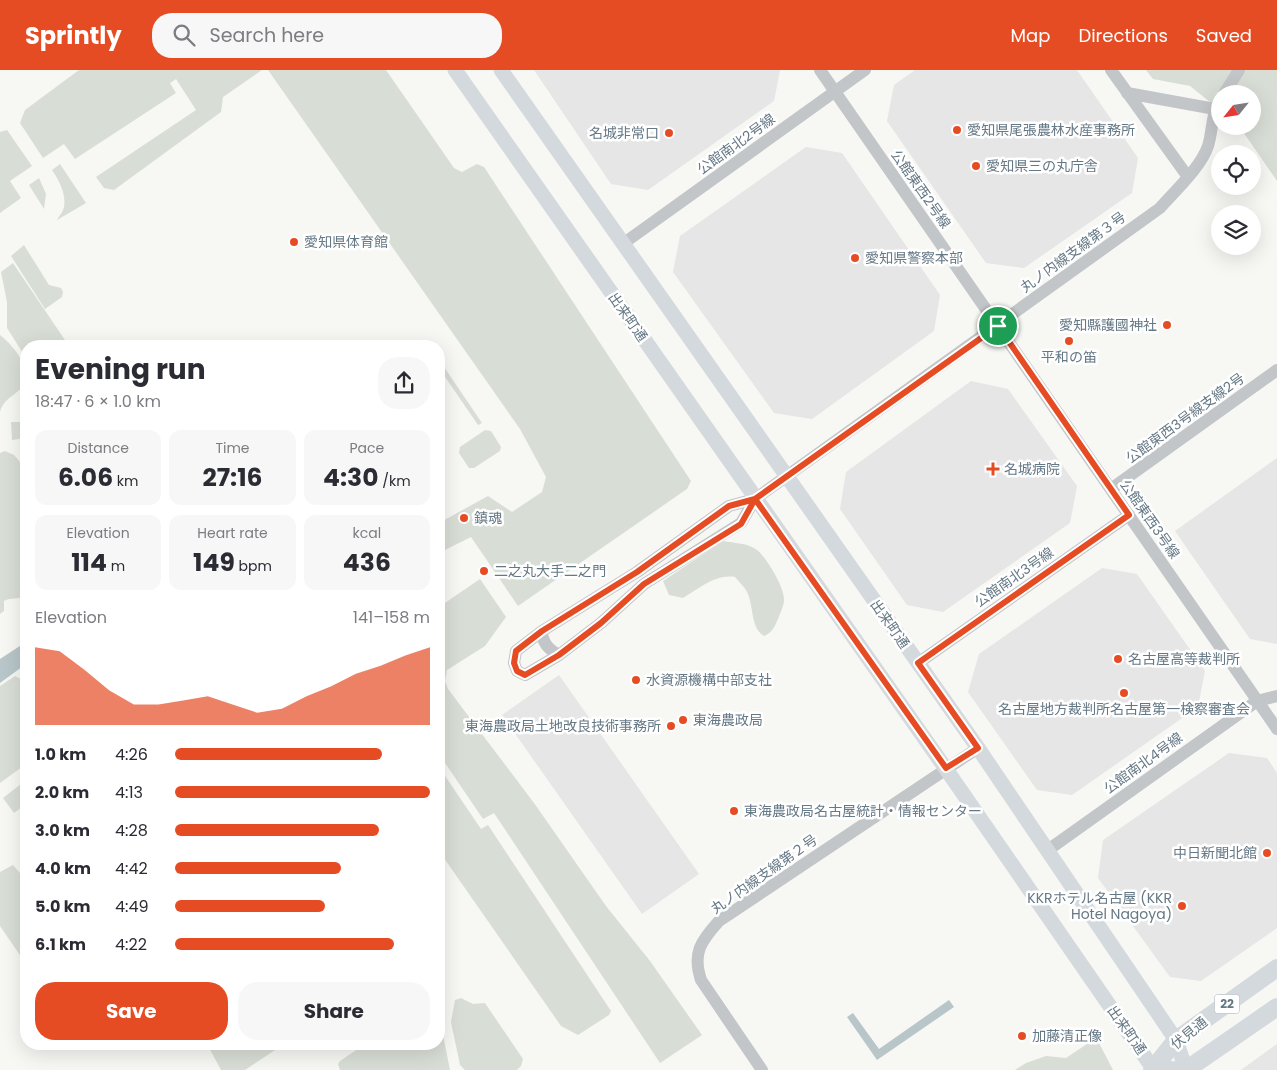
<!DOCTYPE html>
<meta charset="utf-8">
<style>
body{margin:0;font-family:Poppins,"Noto Sans JP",sans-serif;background:#f7f7f7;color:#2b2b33;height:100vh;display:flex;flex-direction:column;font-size:19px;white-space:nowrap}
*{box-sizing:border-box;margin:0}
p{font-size:16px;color:#7c7c81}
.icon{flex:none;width:28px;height:28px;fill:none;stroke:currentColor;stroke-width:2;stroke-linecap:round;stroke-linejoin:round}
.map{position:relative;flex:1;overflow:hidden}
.sheet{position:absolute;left:20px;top:270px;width:425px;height:710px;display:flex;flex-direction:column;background:#fff;border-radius:20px;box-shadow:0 5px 20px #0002}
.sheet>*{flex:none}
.needle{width:32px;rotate:240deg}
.controls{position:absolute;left:1211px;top:15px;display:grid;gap:10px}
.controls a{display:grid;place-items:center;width:50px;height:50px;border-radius:50%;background:#fff;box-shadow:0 5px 20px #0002;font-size:25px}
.pin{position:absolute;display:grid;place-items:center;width:42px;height:42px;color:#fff;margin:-21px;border:2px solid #fff;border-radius:50%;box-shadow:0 1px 5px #0007}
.round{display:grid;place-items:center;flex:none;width:52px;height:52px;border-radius:20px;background:#f7f7f7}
.summary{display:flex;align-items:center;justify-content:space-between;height:85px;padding:0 15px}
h1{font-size:28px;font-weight:700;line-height:38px}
.figures{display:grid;grid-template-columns:repeat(3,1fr);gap:8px;height:85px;padding:5px 15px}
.figures div{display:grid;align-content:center;border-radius:12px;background:#f7f7f7;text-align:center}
.figures b{font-size:25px;font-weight:700}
.figures small{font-size:14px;font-weight:400}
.figures p{font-size:14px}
.chart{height:140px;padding:10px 15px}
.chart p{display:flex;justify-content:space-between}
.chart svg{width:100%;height:90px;margin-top:5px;fill:#e64c24;opacity:.7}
.cta{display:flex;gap:10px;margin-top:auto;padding:10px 15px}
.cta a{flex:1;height:58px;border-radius:20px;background:#e64c24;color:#fff;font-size:20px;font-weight:700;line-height:58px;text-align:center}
.cta a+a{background:#f7f7f7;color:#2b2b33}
ul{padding:0 15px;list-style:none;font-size:16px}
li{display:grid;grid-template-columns:80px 60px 1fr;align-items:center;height:38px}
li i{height:12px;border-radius:6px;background:#e64c24}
header{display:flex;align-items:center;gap:30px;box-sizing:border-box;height:70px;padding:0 25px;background:#e64c24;color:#fff}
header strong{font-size:24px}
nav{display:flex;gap:28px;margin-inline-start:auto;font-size:18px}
.search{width:350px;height:45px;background:#f7f7f7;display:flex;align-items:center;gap:12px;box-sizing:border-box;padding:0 18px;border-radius:20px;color:#7c7c81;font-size:19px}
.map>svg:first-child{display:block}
</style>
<header>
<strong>Sprintly</strong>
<div class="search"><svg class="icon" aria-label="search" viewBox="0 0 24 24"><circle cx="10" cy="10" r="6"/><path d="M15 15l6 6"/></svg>Search here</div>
<nav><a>Map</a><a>Directions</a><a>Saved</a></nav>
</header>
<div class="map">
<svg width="1277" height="1000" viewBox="0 0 1277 1000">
<rect width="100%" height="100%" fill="#f7f7f4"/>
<path fill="#e5e6e5" d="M 534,0 L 780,0 L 774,31 L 648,120 L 611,114 Z
M 915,0 L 1077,0 L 1138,88 L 1132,123 L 1024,198 L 986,193 L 887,51 L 894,15 Z
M 806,77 L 842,83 L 940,225 L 934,261 L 812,349 L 774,343 L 673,202 L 680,166 Z
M 971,311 L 1008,319 L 1077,416 L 1070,453 L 943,542 L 907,535 L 840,439 L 846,402 Z
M 1277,388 L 1277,574 L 1250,569 L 1175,461 Z
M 1102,498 L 1137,504 L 1205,601 L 1198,637 L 1072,725 L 1037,720 L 968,622 L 979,584 Z
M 559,605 L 699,804 L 642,844 L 502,645 Z
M 1229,683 L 1267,688 L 1277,703 L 1277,858 L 1201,911 L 1170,907 L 1098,808 L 1103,770 Z
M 1277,974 L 1277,1000 L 1241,1000 Z"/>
<path fill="#d8ded5" d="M 79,0 L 262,0 L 223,27 L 221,42 L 114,120 L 104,118 L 96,107 L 196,40 L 176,9 L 170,13 L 176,23 L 75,89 L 64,74 L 43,88 L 20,53 L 25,40 Z
M 268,0 L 386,0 L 454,98 L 462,102 L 477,94 L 484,97 L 691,411 L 687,419 L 518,536 L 471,467 L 439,483 L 439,453 L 488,426 L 512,442 L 542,422 L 546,407 L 520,359 Z
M 1146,0 L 1277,0 L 1277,111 L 1239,56 L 1252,56 L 1252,24 L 1220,24 L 1220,40 L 1190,16 L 1153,9 Z
M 7,60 L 32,96 L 10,111 L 21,128 L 0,143 L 0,62 Z
M 60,94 L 86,133 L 57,150 C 58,147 61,145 63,140 C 68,127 59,110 52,100 Z
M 39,108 L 46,124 L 44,139 L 29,115 Z
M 24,175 L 49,215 L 61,218 L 63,222 L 62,227 L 45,239 L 11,186 Z
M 13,193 L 19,202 L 69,276 L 26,276 L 26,288 L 7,258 L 7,232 L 1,202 Z
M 0,265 C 12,274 35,301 23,316 C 15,326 4,328 0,342 Z
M 440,291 L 482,353 L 478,355 L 439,298 Z
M 11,352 L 26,352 L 25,368 L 12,370 Z
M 485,360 L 491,361 L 501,377 L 500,381 L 474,398 L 469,398 L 459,383 L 460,377 Z
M 5,381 L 14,385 L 26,399 L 26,492 C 16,499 20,516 25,526 C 18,530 11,527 4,531 L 4,541 L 0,544 L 0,383 Z
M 723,471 C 734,473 748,473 757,480 C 766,487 785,518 784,530 C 784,536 780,543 778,549 C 775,556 772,563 764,566 C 750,558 754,535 747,522 C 745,517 739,512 735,507 C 715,504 699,519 683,528 L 669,525 L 663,511 Z
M 480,509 L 506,547 L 485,576 L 447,600 L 445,611 L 448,619 L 534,733 L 606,836 L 650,891 L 702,965 L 660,993 L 494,743 L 483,749 L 439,684 L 439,537 Z
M 15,606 L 21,609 L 26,616 L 26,694 L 0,713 L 0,616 Z
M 439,697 L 481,759 L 488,755 L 611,941 L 609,945 L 578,965 L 561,956 L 439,781 Z
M 26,710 L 26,734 L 14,743 L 3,728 Z
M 13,795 L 26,810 L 26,894 L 0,856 L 0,802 Z
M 439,925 L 445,933 L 443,965 L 450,1000 L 340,1000 L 338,994 L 340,991 L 365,974 L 439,974 Z
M 461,928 L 473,934 L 485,933 L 523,989 L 521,996 L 517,1000 L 465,1000 L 460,995 L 451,952 L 455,930 Z
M 1093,970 L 1098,971 L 1113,1000 L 1015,1000 L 1026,993 L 1046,986 L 1066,988 Z
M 209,974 L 284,974 L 245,1000 L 221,1000 L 208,976 Z"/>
<path fill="#b8c6c9" d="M 26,572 L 26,594 L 0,613 L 0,589 Z
M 949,930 L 954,937 L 877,990 L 847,947 L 853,943 L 879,979 Z"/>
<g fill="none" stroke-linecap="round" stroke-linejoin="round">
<path stroke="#c2c6c9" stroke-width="12" d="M 820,0 L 1277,659
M 1111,0 L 1188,107
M 1127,23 L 1215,39
M 1224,24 L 1239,0
M 624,173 L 865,0
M 1111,419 L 1277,300
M 755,429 L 741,453 L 644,514 L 601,553 L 559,585 L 525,605 L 517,601 L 514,593 L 516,581 L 542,561 L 637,502 L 729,436 L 755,429 L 1160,138 C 1175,121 1201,97 1208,76 C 1213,60 1211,45 1220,30
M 542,561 C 542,573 549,580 559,585
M 918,593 L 1129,445
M 1048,780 L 1257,631 L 1277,626
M 762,1000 L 701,910 C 692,883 701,871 719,851 L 978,678"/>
<path stroke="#d4d9dd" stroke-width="15" d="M 455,0 L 946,699 L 1152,997 L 1186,1000 L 1176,970 L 978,678 L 501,0"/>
<path stroke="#d4d9dd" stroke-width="18" d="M 1152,1000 L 1176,970 L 1277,898
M 1186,1000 L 1277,937"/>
</g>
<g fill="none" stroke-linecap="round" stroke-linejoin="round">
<g stroke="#fff" stroke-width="10">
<path id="route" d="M 998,256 L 755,429 L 729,436 L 637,502 L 542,561 L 516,581 L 514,593 L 517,601 L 525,605 L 559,585 L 601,553 L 644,514 L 741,454 L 755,429 L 946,698 L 978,678 L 918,593 L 1129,445 L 998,256"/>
</g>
<use href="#route" stroke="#e64c24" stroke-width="6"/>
</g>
<g fill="#e64c24" stroke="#fff" stroke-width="2">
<circle cx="957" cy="60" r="5"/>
<circle cx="669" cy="63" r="5"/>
<circle cx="976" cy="96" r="5"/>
<circle cx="294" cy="172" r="5"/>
<circle cx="855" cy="188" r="5"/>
<circle cx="1167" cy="255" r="5"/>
<circle cx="1069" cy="271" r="5"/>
<path d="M990.5 391.5h5v5h5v5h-5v5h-5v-5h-5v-5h5z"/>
<circle cx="464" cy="448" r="5"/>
<circle cx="484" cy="501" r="5"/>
<circle cx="1118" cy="589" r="5"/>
<circle cx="636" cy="610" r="5"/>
<circle cx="1124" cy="623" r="5"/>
<circle cx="683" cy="650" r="5"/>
<circle cx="671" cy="656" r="5"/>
<circle cx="734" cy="741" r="5"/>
<circle cx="1267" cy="783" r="5"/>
<circle cx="1182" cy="836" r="5"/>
<circle cx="1022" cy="966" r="5"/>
</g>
<g text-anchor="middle" stroke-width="5" stroke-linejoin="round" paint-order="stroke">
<rect fill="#fff" stroke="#93a0aa" stroke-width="1" x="1214.5" y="924.5" width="25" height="19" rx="4"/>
<g font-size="12" font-weight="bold" fill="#657885">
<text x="1227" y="938">22</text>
</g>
<g font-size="14" fill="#657885" stroke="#fff" text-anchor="start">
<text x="967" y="65">愛知県尾張農林水産事務所</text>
<text x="659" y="68" text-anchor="end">名城非常口</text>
<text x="986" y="101">愛知県三の丸庁舎</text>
<text x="304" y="177">愛知県体育館</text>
<text x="865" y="193">愛知県警察本部</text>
<text x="1157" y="260" text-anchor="end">愛知縣護國神社</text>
<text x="1069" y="292" text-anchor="middle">平和の笛</text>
<text x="1004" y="404">名城病院</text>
<text x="474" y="453">鎮魂</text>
<text x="494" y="506">二之丸大手二之門</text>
<text x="1128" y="594">名古屋高等裁判所</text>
<text x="646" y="615">水資源機構中部支社</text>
<text x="1124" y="644" text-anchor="middle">名古屋地方裁判所名古屋第一検察審査会</text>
<text x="693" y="655">東海農政局</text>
<text x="661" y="661" text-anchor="end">東海農政局土地改良技術事務所</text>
<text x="744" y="746">東海農政局名古屋統計・情報センター</text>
<text x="1257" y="788" text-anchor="end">中日新聞北館</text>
<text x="1172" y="833" text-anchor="end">KKRホテル名古屋 (KKR<tspan x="1172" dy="16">Hotel Nagoya)</tspan></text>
<text x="1032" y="971">加藤清正像</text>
</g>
<g font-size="14" fill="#657885" stroke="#fff">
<text transform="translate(736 74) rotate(-36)" y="5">公館南北2号線</text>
<text transform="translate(921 119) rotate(55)" y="5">公館東西2号線</text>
<text transform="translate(1073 182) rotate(-36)" y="5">丸ノ内線支線第３号</text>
<text transform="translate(628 247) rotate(55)" y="5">出来町通</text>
<text transform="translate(1185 348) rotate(-36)" y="5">公館東西3号線支線2号</text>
<text transform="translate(1150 449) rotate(55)" y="5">公館東西3号線</text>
<text transform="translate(1014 507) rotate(-35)" y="5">公館南北3号線</text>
<text transform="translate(890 554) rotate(55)" y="5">出来町通</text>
<text transform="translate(1143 693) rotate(-36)" y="5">公館南北4号線</text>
<text transform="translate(764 804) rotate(-35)" y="5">丸ノ内線支線第２号</text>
<text transform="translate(1127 960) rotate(55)" y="5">出来町通</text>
<text transform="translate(1189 963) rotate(-39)" y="5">伏見通</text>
</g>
</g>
</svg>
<div class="controls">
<a><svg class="needle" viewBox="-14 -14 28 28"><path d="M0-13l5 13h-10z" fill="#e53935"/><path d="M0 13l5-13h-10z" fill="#7c7c81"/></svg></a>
<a><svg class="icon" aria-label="locate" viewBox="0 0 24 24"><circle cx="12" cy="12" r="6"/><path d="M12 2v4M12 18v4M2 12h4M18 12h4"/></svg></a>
<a><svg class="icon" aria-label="layers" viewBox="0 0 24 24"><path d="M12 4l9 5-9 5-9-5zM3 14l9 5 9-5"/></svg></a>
</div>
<div class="pin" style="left:998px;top:256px;background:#1e9e55"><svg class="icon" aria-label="arrive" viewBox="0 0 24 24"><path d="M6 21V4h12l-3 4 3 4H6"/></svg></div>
<section class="sheet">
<div class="summary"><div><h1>Evening run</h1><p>18:47 · 6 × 1.0 km</p></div><a class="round"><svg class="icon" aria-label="share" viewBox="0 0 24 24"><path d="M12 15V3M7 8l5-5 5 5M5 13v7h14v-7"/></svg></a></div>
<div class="figures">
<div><p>Distance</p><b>6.06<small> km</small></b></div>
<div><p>Time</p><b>27:16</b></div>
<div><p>Pace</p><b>4:30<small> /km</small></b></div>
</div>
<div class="figures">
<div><p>Elevation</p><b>114<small> m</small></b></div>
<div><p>Heart rate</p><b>149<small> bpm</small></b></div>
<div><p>kcal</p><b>436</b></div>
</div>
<div class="chart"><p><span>Elevation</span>141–158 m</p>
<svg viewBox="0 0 160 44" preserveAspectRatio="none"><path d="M0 44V6L10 8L20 17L30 27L40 34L50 34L60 32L70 30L80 34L90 38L100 36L110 30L120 25L130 19L140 15L150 10L160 6V44z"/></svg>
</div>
<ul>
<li><b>1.0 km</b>4:26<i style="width:81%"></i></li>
<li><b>2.0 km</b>4:13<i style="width:100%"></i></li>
<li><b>3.0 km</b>4:28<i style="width:80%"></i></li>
<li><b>4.0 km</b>4:42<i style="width:65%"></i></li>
<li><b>5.0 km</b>4:49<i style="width:59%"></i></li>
<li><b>6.1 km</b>4:22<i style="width:86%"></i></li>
</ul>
<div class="cta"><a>Save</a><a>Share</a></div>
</section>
</div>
